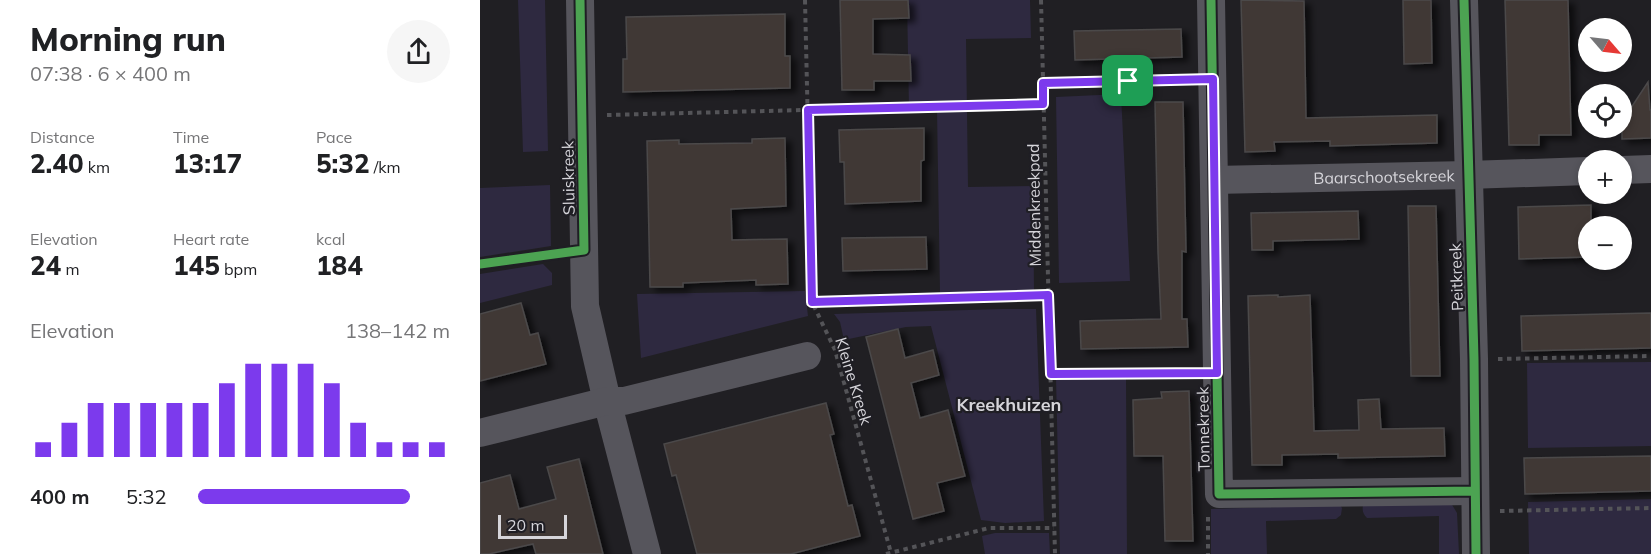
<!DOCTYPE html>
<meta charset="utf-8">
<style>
body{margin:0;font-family:Mulish,sans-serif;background:#f6f6f6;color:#202124;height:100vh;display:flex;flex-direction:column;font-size:22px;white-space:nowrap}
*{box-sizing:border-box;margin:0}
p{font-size:20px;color:#757577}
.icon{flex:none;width:33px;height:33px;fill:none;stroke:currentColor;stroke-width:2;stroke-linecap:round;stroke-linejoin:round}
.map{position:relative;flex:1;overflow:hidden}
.drawer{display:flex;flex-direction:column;background:#fff;width:480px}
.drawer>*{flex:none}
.needle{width:39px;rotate:118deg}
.controls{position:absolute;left:1098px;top:18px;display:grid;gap:12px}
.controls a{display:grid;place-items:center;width:54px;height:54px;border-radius:50%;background:#fff;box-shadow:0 3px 9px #0003;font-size:30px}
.scale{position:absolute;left:18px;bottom:15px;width:69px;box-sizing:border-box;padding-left:6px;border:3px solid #d6d5da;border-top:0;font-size:16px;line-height:21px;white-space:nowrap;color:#d6d5da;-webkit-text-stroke:4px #1f1e24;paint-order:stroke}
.pin{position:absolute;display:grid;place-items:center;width:51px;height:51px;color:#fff;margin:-26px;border-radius:12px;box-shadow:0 3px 9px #0006}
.round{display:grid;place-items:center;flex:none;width:63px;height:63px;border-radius:32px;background:#f6f6f6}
.head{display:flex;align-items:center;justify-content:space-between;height:102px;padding:0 30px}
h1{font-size:33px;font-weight:800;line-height:45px}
.stats{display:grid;grid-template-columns:repeat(3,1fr);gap:9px;height:102px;padding:6px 30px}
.stats div{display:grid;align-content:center}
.stats b{font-size:26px;font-weight:800}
.stats small{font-size:16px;font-weight:400}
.stats p{font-size:16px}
.chart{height:168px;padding:12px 30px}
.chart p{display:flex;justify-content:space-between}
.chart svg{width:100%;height:108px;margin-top:6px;stroke:#7c3aed;stroke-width:6}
ul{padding:0 30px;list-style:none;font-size:20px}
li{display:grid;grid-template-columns:96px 72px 1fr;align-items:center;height:45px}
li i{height:15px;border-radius:8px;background:#7c3aed}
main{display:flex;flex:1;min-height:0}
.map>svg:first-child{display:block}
</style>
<main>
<section class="drawer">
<div class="head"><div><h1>Morning run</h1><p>07:38 · 6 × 400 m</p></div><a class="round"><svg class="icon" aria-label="share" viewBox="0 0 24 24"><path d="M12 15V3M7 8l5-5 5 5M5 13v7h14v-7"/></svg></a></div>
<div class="stats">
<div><p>Distance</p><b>2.40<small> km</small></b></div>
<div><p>Time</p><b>13:17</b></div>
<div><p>Pace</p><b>5:32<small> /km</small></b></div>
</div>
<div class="stats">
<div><p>Elevation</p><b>24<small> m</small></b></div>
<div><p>Heart rate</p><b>145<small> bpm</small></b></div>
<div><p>kcal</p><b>184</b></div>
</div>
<div class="chart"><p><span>Elevation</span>138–142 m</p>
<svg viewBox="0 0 160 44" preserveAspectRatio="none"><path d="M5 44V38M15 44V30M25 44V22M35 44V22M45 44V22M55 44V22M65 44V22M75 44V14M85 44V6M95 44V6M105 44V6M115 44V14M125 44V30M135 44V38M145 44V38M155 44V38"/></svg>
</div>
<ul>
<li><b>400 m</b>5:32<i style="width:84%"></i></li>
</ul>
</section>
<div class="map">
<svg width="1171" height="554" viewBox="0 0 1171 554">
<defs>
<filter id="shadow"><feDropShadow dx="6" dy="4" stdDeviation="3" flood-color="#0009"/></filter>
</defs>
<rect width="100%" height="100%" fill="#201f23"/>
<path fill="#2e2940" d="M 38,0 L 65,0 L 68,151 L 43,152 Z
M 427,0 L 550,0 L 551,38 L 486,39 L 488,187 L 553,186 L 554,292 L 460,293 L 457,109 L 429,109 Z
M 641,94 L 650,281 L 579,283 L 576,97 Z
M 70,185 L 71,246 L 0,257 L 0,188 Z
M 63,264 L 72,273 L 72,285 L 0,303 L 0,274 Z
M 325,291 L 328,316 L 161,358 L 157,294 Z
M 522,309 L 556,309 L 564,521 L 525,523 L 501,520 L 451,326 L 426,327 L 364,340 L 360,322 L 354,314 Z
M 1171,362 L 1171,446 L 1048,448 L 1047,363 Z
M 576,377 L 646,377 L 647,554 L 580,554 Z
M 1171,499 L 1171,554 L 1049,554 L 1048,502 Z
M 971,503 L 977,513 L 979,554 L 959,554 L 959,516 L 887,518 C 883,514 882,511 883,505 Z
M 860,505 L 862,508 L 861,515 L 856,519 L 786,521 L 787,554 L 731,554 L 731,509 Z
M 515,533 L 569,533 L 570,554 L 505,554 L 502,536 Z"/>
<path fill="#403836" stroke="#4b494a" stroke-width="1.5" filter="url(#shadow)" d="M 360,0 L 428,0 L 429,18 L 393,19 L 393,54 L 430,55 L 431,81 L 394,81 L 394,90 L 362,90 Z
M 761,0 L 824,1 L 826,118 L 957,115 L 957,143 L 850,146 L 850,141 L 794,142 L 795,151 L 765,152 Z
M 923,0 L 951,0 L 952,63 L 924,64 Z
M 1025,0 L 1088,0 L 1091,135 L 1059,135 L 1059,145 L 1029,145 Z
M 305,14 L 305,56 L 310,56 L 310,88 L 143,92 L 143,59 L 147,59 L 146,17 Z
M 701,29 L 702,57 L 595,60 L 594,31 Z
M 1168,82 L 1170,110 L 1171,110 L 1171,138 L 1142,139 L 1142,111 L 1149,111 Z
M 675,102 L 703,102 L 706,252 L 702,251 L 702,319 L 707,319 L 708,347 L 601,349 L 600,321 L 681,319 L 678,252 Z
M 444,128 L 444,160 L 441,161 L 441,201 L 365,204 L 364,162 L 360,162 L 359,130 Z
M 305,138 L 306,206 L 251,209 L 252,240 L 307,239 L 308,284 L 276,285 L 276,280 L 203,283 L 203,287 L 170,287 L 167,141 L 199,140 L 199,144 L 272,143 L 272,139 Z
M 1111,205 L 1111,226 L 1108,226 L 1108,257 L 1039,259 L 1038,207 Z
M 928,206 L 956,206 L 960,376 L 931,376 Z
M 878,211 L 879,239 L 793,241 L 793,250 L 772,250 L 771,213 Z
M 446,237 L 447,269 L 363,271 L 362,238 Z
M 798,295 L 798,297 L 830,295 L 834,431 L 879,430 L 878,400 L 899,399 L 901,429 L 964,428 L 965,456 L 858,458 L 858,454 L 802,455 L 802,465 L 772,465 L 768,296 Z
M 41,303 L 50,335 L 58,333 L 66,364 L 0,381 L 0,314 Z
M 1171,313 L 1171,348 L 1042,351 L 1041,316 Z
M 418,329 L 425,358 L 453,350 L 459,375 L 431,383 L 440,418 L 468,410 L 485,476 L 457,483 L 464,511 L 433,519 L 386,337 Z
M 709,391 L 713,541 L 685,541 L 683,456 L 654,456 L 653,400 L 682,398 L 681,392 Z
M 346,403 L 354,434 L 350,435 L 368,506 L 372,505 L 380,536 L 311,554 L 217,554 L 196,475 L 192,476 L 184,444 Z
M 1171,456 L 1171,491 L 1045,494 L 1044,458 Z
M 99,459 L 123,554 L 56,554 L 53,544 L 9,554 L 0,554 L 0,483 L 30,475 L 39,509 L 76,499 L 67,467 Z"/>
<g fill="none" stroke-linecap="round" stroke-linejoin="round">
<path stroke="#545458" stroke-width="4" stroke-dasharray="4.5 4.5" stroke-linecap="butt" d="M 325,0 L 332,302 L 355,350 L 411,553
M 561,0 L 575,554
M 563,83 L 709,80
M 127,115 L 563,104
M 332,302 L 568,295
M 1018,359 L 1171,356
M 571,374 L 711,373
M 1020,511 L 1171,508
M 728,517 L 728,554
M 406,554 L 509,528 L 574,528"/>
<g stroke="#56555c" stroke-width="28">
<path d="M 100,0 L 105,306 L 127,401 L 167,554"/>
<path d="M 731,0 L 739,494 L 995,491"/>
<path d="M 984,0 L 994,359 L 996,554"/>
<path d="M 1142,170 L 1171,169"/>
<path id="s1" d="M 734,180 L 988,175 L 1108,171"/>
<path d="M 0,433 L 127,401 L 144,401 L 327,356"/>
</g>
<g stroke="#1f1e24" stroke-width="13">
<path id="cycleway" d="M 731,0 L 739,494 L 995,491
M 984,0 L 994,359 L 996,554
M 0,264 L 104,250 L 100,0"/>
</g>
<use href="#cycleway" stroke="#4ca352" stroke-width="9"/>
</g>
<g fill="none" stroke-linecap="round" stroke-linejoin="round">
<g stroke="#fff" stroke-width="12">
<path id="route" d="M 733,79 L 737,373 L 571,374 L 568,295 L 332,302 L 328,110 L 563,104 L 563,83 Z"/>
</g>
<use href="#route" stroke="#7c3aed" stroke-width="8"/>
</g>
<g text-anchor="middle" stroke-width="4.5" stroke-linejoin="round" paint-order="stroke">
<g font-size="16" fill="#d6d5da" stroke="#1f1e24">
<text dy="6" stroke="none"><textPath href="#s1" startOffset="170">Baarschootsekreek</textPath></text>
<text transform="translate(88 178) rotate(-91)" y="6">Sluiskreek</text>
<text transform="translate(554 205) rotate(-91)" y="6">Middenkreekpad</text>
<text transform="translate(976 277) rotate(-92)" y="6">Peitkreek</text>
<text transform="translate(374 381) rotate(73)" y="6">Kleine Kreek</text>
<text transform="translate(723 429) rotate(-91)" y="6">Tonnekreek</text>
</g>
<g font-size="18" font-weight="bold" fill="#d6d5da" stroke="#1f1e24">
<text x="529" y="411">Kreekhuizen</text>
</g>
</g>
</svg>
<div class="controls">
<a><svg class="needle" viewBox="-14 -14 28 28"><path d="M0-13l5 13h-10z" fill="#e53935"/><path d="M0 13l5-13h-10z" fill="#757577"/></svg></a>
<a><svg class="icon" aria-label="locate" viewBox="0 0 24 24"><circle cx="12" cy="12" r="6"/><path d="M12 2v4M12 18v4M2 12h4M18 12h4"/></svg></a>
<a>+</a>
<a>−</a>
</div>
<div class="scale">20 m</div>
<div class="pin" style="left:648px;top:81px;background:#1e9e55"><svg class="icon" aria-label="arrive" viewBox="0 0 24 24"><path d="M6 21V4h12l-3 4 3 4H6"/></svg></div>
</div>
</main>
